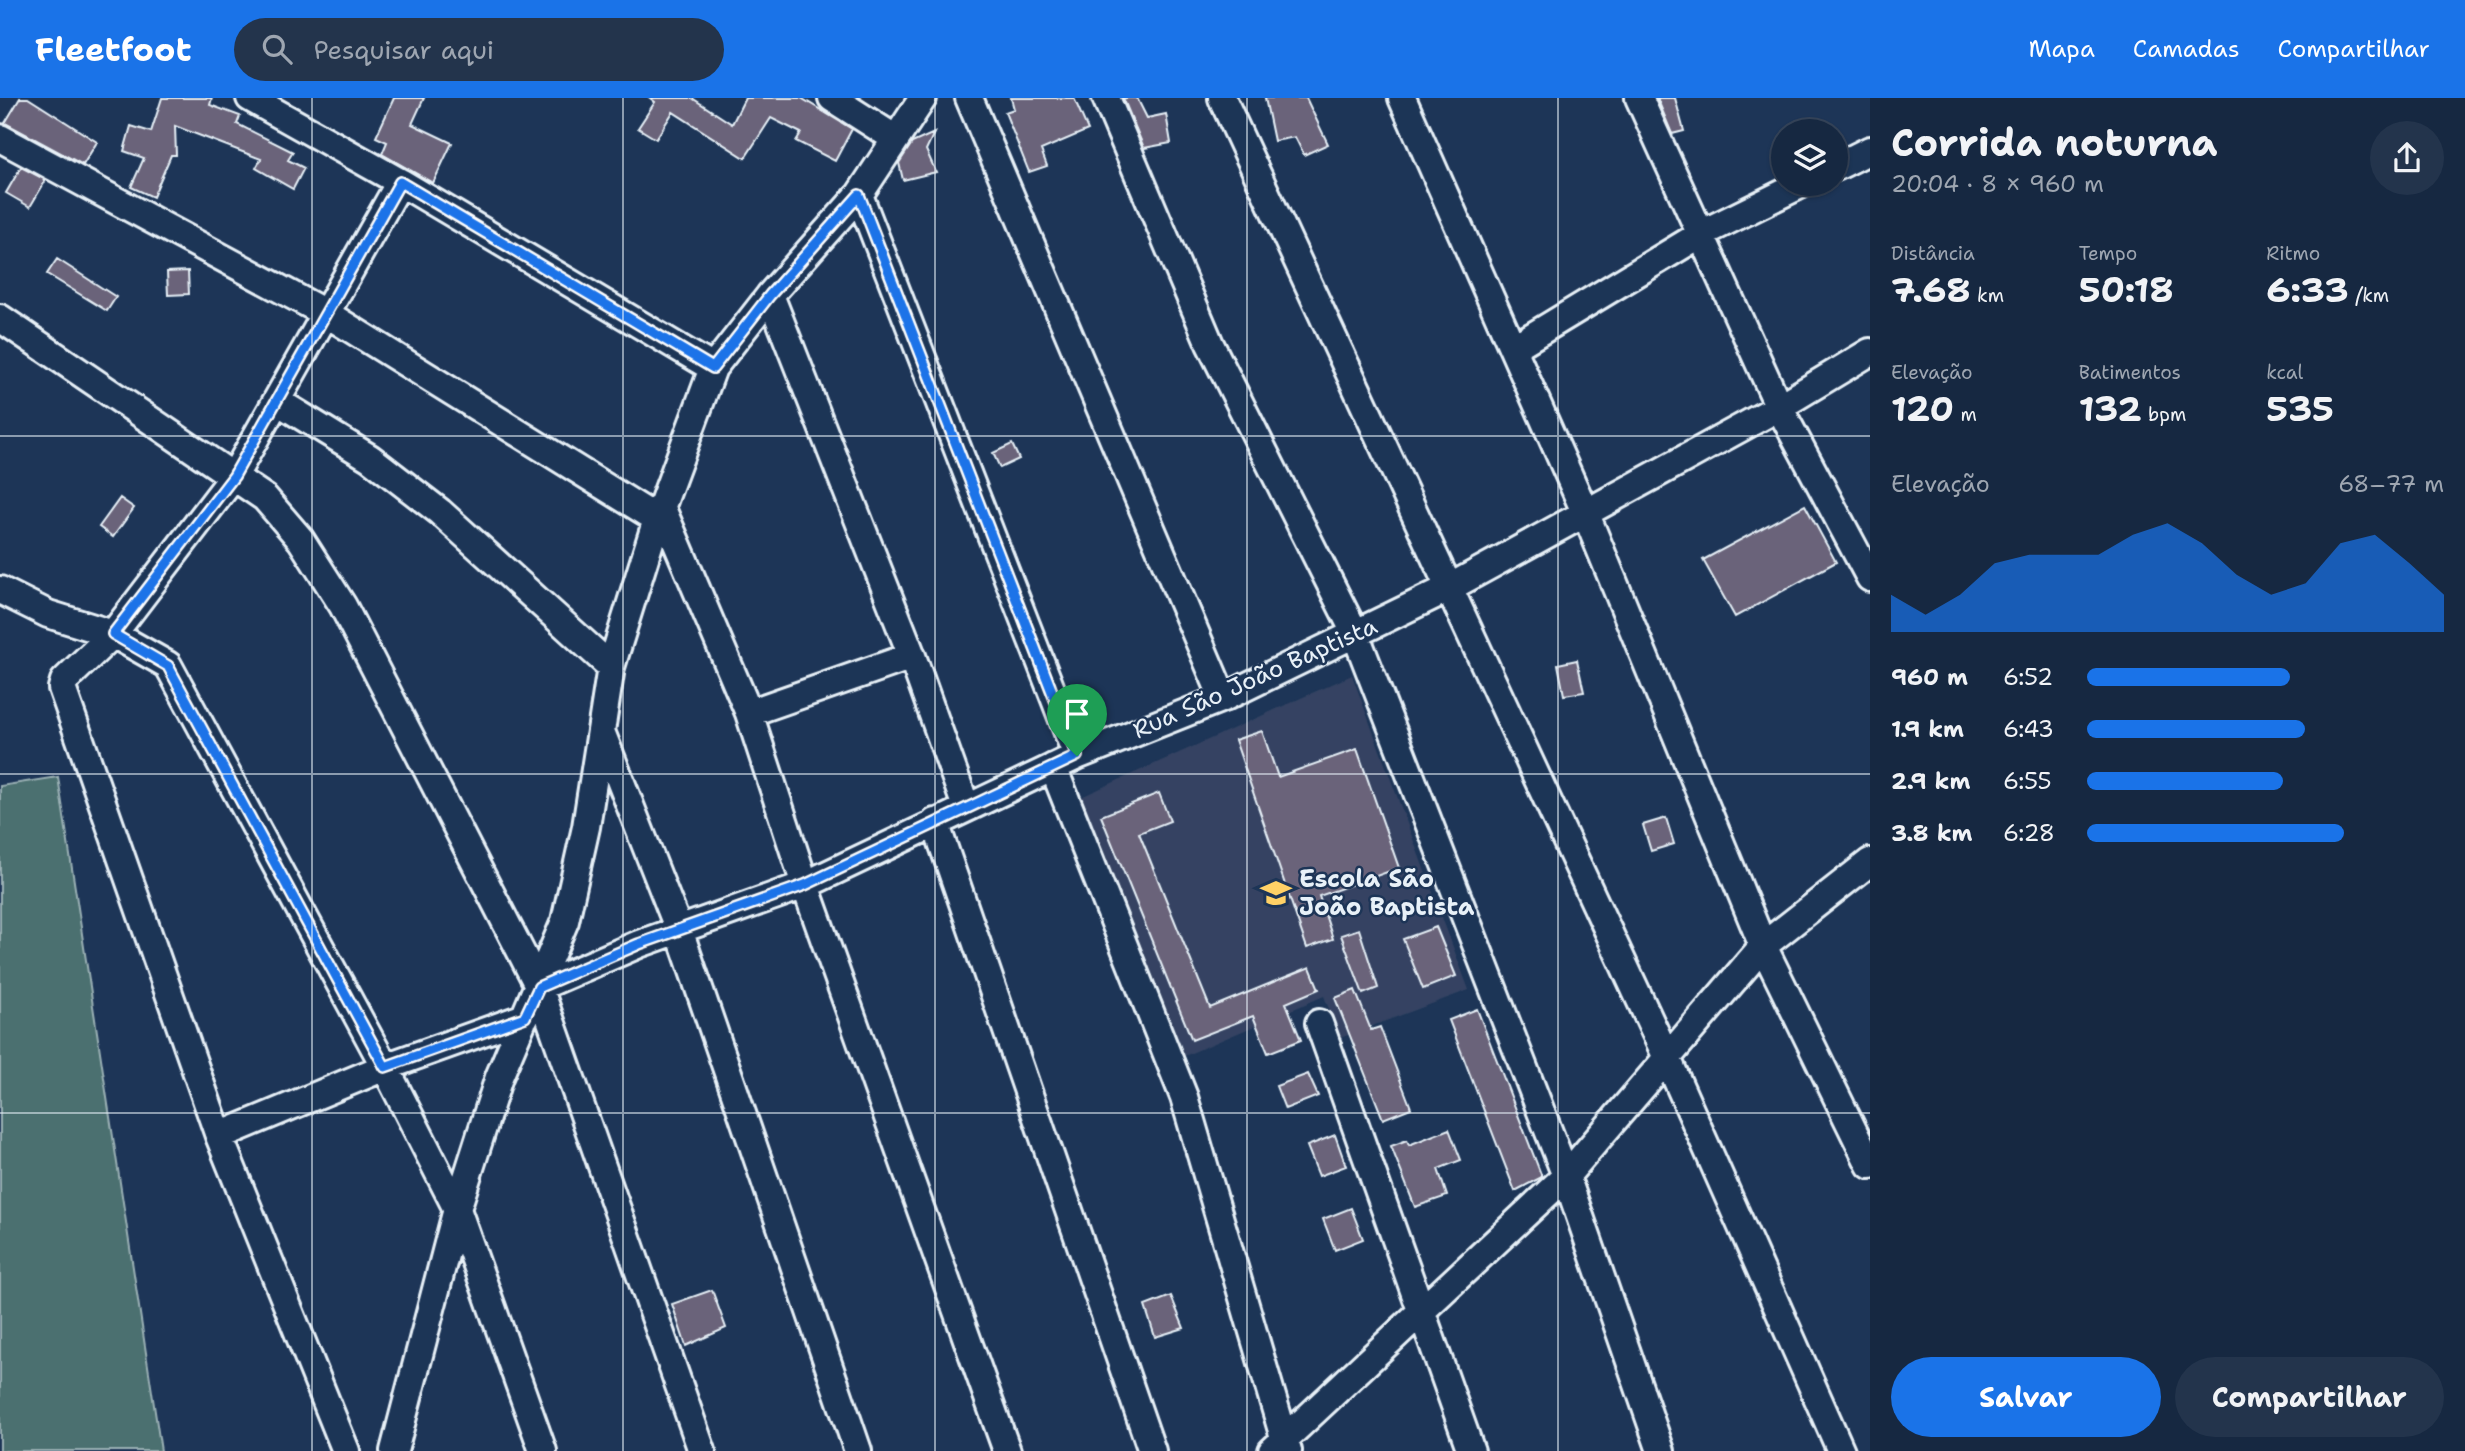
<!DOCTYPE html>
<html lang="pt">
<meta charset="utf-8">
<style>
body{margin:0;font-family:"Shantell Sans",sans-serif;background:#23344c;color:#f1f3f6;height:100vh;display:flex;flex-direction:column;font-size:26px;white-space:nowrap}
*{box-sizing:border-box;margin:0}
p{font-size:23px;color:#9ea6b1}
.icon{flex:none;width:38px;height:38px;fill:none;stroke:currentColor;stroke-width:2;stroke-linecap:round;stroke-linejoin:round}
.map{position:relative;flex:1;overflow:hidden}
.details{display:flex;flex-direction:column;background:#162841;width:595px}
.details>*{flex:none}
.tools{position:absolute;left:1771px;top:21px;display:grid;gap:14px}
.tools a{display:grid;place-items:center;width:77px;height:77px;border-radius:50%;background:#162841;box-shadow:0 2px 5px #0004,0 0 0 2px #35445a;font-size:35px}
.pin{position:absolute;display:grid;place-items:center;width:60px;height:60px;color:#fff;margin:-72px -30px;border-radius:50% 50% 50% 0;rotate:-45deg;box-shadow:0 0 7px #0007}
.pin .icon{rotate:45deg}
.round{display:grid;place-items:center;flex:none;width:74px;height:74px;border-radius:37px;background:#23344c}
.headline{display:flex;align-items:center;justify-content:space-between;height:119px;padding:0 21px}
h1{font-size:38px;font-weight:700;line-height:52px}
.metrics{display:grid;grid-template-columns:repeat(3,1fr);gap:10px;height:119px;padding:7px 21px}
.metrics div{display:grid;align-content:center}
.metrics b{font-size:35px;font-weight:700}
.metrics small{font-size:19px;font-weight:400}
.metrics p{font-size:19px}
.chart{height:196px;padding:14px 21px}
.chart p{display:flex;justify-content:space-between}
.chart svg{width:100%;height:126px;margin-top:7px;fill:#1a73e8;opacity:.7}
.button{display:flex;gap:14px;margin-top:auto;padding:14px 21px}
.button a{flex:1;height:80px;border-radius:42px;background:#1a73e8;color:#fff;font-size:28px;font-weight:700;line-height:80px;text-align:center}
.button a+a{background:#23344c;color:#f1f3f6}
ul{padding:0 21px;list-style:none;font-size:23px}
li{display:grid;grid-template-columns:112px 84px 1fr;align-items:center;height:52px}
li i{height:18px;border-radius:9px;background:#1a73e8}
header{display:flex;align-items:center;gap:42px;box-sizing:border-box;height:98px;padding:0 35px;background:#1a73e8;color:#fff}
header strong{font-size:33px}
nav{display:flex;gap:38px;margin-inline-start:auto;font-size:24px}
.search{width:490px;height:63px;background:#23344c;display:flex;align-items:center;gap:18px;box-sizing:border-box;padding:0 24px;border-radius:38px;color:#9ea6b1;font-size:26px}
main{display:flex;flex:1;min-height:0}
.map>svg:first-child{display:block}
</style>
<header>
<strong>Fleetfoot</strong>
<div class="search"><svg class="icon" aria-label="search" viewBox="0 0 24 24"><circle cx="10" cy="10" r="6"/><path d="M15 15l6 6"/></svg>Pesquisar aqui</div>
<nav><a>Mapa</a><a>Camadas</a><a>Compartilhar</a></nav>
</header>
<main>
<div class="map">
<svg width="1870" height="1353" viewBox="0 0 1870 1353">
<rect width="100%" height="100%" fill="#1d3557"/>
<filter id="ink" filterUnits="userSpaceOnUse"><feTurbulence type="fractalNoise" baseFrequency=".0143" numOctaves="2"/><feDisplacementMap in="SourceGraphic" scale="14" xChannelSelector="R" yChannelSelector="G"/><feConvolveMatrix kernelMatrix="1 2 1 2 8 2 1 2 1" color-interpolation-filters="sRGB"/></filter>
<g filter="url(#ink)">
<path fill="#344362" d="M 1352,577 L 1469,892 L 1340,940 L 1324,898 L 1182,959 L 1081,699 Z"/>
<path fill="#4c6f70" stroke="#9ab0b4" stroke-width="2" d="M 58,679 L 161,1353 L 0,1353 L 0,688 Z"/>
<path fill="#6a647a" stroke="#e8f1f8" stroke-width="2" d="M 20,0 L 28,0 L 97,44 L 83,67 L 5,25 Z
M 162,0 L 212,0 L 210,7 L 240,18 L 237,26 L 293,54 L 288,62 L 304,70 L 293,91 L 256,70 L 261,61 L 175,28 L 176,57 L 171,57 L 153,99 L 131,89 L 144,60 L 124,53 L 131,28 L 151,34 Z
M 394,0 L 424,0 L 412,26 L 452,45 L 433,85 L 382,56 L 387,44 L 376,39 Z
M 650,0 L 692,0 L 732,26 L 745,0 L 801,0 L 852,31 L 835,63 L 796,43 L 801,35 L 771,20 L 745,60 L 673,14 L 656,41 L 638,30 L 655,4 Z
M 1011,0 L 1074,0 L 1088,32 L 1041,52 L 1047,68 L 1029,74 L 1005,14 L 1014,11 Z
M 1123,0 L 1137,0 L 1147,20 L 1166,16 L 1171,45 L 1144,50 Z
M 1265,0 L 1306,0 L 1328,46 L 1304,57 L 1295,39 L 1274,43 Z
M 1657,0 L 1675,0 L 1684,33 L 1672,36 Z
M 934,35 L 926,52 L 936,74 L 903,82 L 899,65 L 912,45 Z
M 21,69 L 46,82 L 30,109 L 6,95 Z
M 57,161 L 116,199 L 107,213 L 47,176 Z
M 188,173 L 189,196 L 168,197 L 167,174 Z
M 1012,346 L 1019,361 L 1000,370 L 993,355 Z
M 120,400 L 134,410 L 113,439 L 99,429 Z
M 1805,407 L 1836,464 L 1735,519 L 1703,462 Z
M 1577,562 L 1584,594 L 1564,597 L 1558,566 Z
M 1262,633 L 1278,679 L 1357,651 L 1399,770 L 1319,798 L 1333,841 L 1307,850 L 1235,642 Z
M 1159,695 L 1170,723 L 1139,735 L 1210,910 L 1310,869 L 1319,891 L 1286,905 L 1301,942 L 1268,955 L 1253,918 L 1192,942 L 1101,718 Z
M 1666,720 L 1674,746 L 1651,753 L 1643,727 Z
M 1436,829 L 1456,878 L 1423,891 L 1403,841 Z
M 1359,831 L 1378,890 L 1363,896 L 1341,837 Z
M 1355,892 L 1371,932 L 1380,929 L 1411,1010 L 1383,1021 L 1335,900 Z
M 1477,911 L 1542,1079 L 1515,1093 L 1449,922 Z
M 1308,976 L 1318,998 L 1285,1011 L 1276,988 Z
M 1449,1031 L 1461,1062 L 1438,1071 L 1447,1098 L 1415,1109 L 1391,1048 L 1407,1042 L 1409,1047 Z
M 1335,1037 L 1346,1068 L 1319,1078 L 1307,1048 Z
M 1351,1110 L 1363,1141 L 1335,1152 L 1323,1121 Z
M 712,1192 L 726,1230 L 686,1248 L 672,1206 Z
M 1171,1198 L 1184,1230 L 1155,1239 L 1145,1208 Z"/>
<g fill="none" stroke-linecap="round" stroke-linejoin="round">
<g stroke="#e8f1f8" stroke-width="32">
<path id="minor" d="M 250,0 L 400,84 L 713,270
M 832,0 L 896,41
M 969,0 L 1223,600
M 1106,0 L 1210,246 L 1355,535 L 1566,1078 L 1661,1353
M 1222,0 L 1668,962 L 1841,1353
M 1402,0 L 1585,414 L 1763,848 L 1870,1067
M 1639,0 L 1779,309 L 1870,480
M 0,40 L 327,216 L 657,421
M 1836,69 L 1870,52
M 859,97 L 1077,658
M 770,197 L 912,558 L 966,709
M 0,220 L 265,400 L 301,442 L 343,508 L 539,889 L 702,1353
M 1513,250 L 1701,136 L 1802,86
M 277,303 L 370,360 L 440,414 L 611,569
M 661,408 L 749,615 L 805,787 L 1007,1353
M 0,492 L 48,516 L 113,536 L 168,567 L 385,969 L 457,1111 L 543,1353
M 749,615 L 912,558
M 602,636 L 679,832 L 858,1353
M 1053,669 L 1184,999 L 1288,1353
M 935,724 L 1152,1353
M 539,889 L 639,846 L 805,787 L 1077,658 L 1223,600 L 1447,491 L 1779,309 L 1870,254
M 1319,925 L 1471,1353
M 219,1038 L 385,969 L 525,919
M 346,1353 L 219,1038 L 62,590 L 64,583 L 113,536 L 234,378 L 400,84
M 394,1353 L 457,1111 L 499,979 L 565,823 L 586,729 L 611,569 L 657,421 L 713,270 L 770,197 L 859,97 L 923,0
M 1272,1353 L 1566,1078 L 1763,848 L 1870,764"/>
</g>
<use href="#minor" stroke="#1d3557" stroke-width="26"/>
</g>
</g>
<g fill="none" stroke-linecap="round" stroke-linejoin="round" filter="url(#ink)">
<g stroke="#fff" stroke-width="14">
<path id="route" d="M 400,84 L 713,270 L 770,197 L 859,97 L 1077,658 L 805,787 L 639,846 L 539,889 L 525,919 L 385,969 L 168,568 L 113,536 L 234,378 Z"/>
</g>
<use href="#route" stroke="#1a73e8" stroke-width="9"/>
</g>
<path fill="none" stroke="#e8f1f8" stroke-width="2" stroke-opacity="0.55" d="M 312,0 L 312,1353M 623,0 L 623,1353M 935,0 L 935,1353M 1247,0 L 1247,1353M 1558,0 L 1558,1353M 0,338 L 1870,338M 0,676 L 1870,676M 0,1015 L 1870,1015"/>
<defs>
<g id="school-bare" transform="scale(2.415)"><path d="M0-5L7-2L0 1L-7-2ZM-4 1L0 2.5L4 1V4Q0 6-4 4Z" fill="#ffd166" stroke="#1d3557" stroke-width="2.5" paint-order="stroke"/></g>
</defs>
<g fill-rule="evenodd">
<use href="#school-bare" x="1276" y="795"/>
</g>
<g text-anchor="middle" stroke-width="5" stroke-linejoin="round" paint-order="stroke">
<g font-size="24" fill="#e8f1f8" stroke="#1d3557">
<text transform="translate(1255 580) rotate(-24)" y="8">Rua São João Baptista</text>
</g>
<g font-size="24" font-weight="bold" fill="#e8f1f8" stroke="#1d3557" text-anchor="start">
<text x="1299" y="789">Escola São<tspan x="1299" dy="28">João Baptista</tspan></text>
</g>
</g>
</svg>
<div class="tools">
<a><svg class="icon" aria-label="layers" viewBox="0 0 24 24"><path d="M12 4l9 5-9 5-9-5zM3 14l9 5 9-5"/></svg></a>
</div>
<div class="pin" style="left:1077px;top:658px;background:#1e9e55"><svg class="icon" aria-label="arrive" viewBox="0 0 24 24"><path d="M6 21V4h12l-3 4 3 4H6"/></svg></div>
</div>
<section class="details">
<div class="headline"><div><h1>Corrida noturna</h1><p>20:04 · 8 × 960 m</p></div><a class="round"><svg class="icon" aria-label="share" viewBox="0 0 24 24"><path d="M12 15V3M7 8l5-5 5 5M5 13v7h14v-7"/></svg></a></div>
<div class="metrics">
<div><p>Distância</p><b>7.68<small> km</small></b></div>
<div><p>Tempo</p><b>50:18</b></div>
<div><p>Ritmo</p><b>6:33<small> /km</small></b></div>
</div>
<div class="metrics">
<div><p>Elevação</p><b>120<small> m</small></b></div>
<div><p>Batimentos</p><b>132<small> bpm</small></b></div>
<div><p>kcal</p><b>535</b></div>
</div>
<div class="chart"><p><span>Elevação</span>68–77 m</p>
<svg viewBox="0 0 160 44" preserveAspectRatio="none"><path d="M0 44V31L10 38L20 31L30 20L40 17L50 17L60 17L70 10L80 6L90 13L100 24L110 31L120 27L130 13L140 10L150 20L160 31V44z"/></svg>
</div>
<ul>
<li><b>960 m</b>6:52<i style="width:57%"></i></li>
<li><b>1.9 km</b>6:43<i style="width:61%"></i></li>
<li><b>2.9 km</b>6:55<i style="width:55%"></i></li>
<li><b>3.8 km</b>6:28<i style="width:72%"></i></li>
</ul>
<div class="button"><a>Salvar</a><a>Compartilhar</a></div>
</section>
</main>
